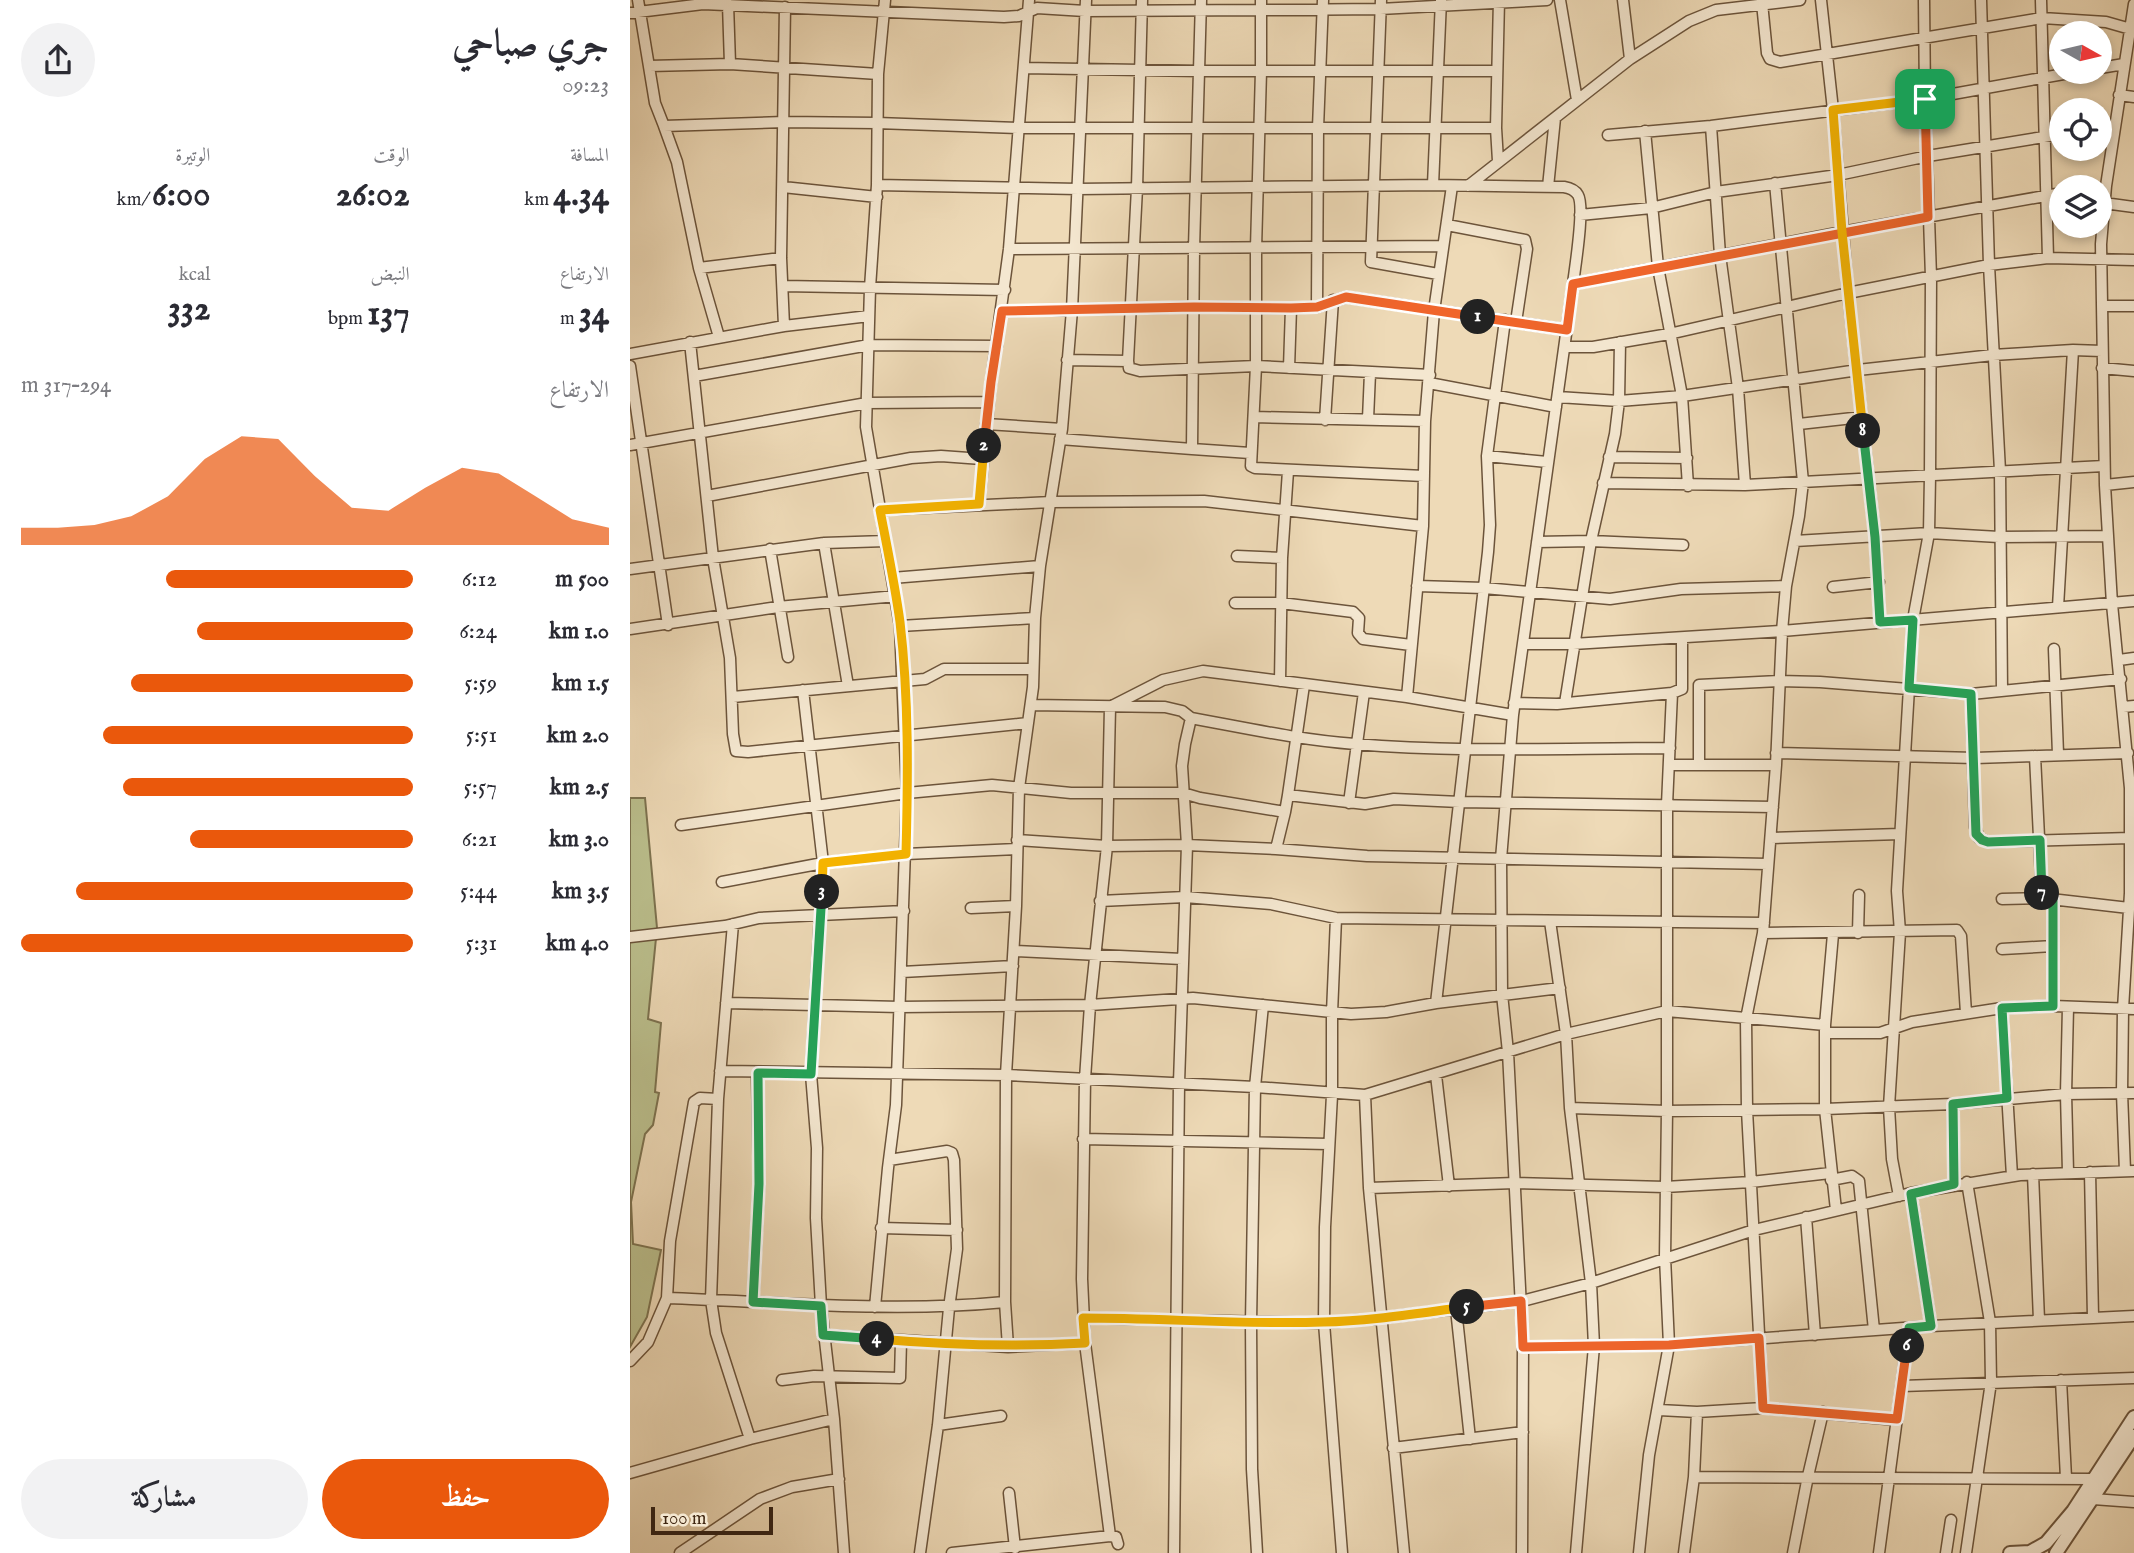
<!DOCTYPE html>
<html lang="ar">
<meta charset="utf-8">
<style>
body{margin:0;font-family:"IM FELL English",Amiri,serif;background:#f2f2f3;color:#2b2b33;direction:rtl;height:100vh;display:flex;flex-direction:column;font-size:26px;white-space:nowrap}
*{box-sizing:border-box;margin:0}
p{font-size:23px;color:#7c7c81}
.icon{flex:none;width:38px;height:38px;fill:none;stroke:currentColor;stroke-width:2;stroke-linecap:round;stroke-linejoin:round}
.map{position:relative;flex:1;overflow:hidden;direction:ltr}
.details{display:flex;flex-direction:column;background:#fff;width:630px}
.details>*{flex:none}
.needle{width:46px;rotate:98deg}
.controls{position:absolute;left:1419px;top:21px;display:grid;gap:14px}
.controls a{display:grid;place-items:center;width:63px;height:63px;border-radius:50%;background:#fff;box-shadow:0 4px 10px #0003;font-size:35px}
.scale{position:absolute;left:21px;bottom:18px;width:122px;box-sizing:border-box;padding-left:7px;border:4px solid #402712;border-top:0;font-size:19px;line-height:24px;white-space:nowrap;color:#402712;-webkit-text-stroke:5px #f4e7d0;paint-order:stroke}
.pin{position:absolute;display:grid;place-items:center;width:60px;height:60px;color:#fff;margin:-30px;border-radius:14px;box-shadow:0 4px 10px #0006}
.km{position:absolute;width:35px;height:35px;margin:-18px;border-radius:50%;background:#222;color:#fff;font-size:19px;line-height:35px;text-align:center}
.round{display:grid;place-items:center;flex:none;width:74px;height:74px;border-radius:37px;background:#f2f2f3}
.headline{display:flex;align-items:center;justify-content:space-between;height:119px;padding:0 21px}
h1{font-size:38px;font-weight:800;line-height:52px}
.figures{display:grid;grid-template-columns:repeat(3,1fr);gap:10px;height:119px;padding:7px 21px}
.figures div{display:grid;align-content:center}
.figures b{font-size:35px;font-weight:800}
.figures small{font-size:19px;font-weight:400}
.figures p{font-size:19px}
.chart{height:196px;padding:14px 21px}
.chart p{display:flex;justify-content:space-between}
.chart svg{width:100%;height:126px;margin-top:7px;fill:#ea580c;opacity:.7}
.primary-button{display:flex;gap:14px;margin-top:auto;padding:14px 21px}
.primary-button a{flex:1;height:80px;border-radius:42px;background:#ea580c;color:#fff;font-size:28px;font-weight:800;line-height:80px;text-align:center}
.primary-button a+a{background:#f2f2f3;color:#2b2b33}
ul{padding:0 21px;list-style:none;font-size:23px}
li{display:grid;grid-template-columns:112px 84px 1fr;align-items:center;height:52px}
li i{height:18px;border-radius:9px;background:#ea580c}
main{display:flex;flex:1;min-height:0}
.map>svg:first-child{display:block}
</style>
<main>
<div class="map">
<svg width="1504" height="1553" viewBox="0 0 1504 1553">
<rect width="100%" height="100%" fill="#eedab7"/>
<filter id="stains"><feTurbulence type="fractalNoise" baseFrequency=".00286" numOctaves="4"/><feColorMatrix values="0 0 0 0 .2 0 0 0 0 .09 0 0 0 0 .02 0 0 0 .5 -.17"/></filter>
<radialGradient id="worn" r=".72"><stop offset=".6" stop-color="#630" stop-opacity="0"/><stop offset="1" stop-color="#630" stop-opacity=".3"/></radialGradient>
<path fill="#bbbf8d" stroke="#7e7350" stroke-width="2" d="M 0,798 L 15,798 L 27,928 L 18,1019 L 31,1023 L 25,1092 L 29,1093 L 23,1125 L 15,1134 L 1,1202 L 3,1244 L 31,1250 L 17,1317 L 0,1347 Z"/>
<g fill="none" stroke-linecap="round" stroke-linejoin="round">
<g stroke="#6c543b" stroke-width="13">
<path id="minor" d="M 8,0 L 25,103 L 34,126 L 154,122 L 247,123 L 388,128 L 866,128
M 512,0 L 507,188 L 498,361 L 499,368 L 510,371 L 626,366 L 800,375
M 571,0 L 564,248 L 562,449 L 620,453
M 631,0 L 631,10 L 750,9 L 917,0
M 751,0 L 741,262 L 808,274
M 930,0 L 947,100
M 993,0 L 1000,59
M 1191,0 L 1203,110 L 1218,293 L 1245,537 L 1250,622
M 1351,0 L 1359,265 L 1370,471 L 1372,691
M 1411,0 L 1418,258
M 1132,3 L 1137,53 L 1140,59 L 1150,62 L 1412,18 L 1476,22 L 1504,30
M 98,4 L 100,64 L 248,74
M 0,13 L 73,4 L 374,17 L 389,16 L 407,8 L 455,11 L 631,10 L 631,71 L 626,248 L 626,366 L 621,466 L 625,468 L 794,476
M 19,66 L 100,64
M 394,68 L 569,71 L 867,71
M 1470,68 L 1494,64
M 1489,95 L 1504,97
M 34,126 L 47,162 L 69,268 L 89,337
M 1470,128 L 1484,126
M 1015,131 L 1028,267 L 1052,396 L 1058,486
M 978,135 L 1081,126 L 1295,99 L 1445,72
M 868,161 L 866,128 L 869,0
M 247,185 L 448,189 L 803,185 L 934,187 C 940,188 945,190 948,195 C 955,207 945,267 943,284 L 883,715 L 871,859 L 872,994 L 878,1052 L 893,1347 L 892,1553
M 803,185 L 811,0
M 838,186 L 1000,59 L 1059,21 L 1086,10 L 1170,0
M 153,187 L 247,197
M 918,187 L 925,118
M 1474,203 L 1504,207
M 950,215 L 1021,208 L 1086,192 L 1208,175 L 1298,156 L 1432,134
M 817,225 L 895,240 L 897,249 L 886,322
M 379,249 L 813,246
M 69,268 L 151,258
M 943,284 L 1212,232 L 1432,193
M 153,286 L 375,290
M 1473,306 L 1504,306
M 687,307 L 688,128 L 693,0
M 372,311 L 564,307 L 661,308 L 687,307 L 716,297 L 937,330
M 154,326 L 151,258 L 155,7
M 60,342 L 83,558 L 100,658 L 103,734 L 106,751 L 118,752 L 398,723
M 935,347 L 963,347 L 1039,334 L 1218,293 L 1359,265 L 1418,258 L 1504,260
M 1443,350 L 1472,351
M 0,354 L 154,326 L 239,316
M 437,360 L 498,361
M 0,366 L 38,625
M 659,368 L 661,308
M 1472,368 L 1504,371
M 64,376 L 239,345 L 367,346
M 799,383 L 926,407
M 928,397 L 989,401 L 1052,396 L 1228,370 L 1363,355 L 1443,350 L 1428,607
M 624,417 L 795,421
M 738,419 L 740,373
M 695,420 L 703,300
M 356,424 L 432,429
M 1169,424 L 1232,417
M 430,439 L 562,449
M 0,445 L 237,403 L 359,402
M 857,456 L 917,462
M 979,457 L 1057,458
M 973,483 L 1115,485 L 1108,388 L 1090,255 L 1081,126
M 1115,485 L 1474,466
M 1475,485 L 1504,482
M 77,496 L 281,458 L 311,456 L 352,459
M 349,504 L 361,382 L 379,249 L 399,0
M 250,510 L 421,502 L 574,501 L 793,526
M 1165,541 L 1299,533 L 1369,537 L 1478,536
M 907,542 L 961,541 L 1053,545
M 140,549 L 158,657
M 607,556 L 652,558
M 0,569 L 194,543
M 262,578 L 410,566
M 787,586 L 854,588 L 980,599 L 1051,589 L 1156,586
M 1203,587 L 1249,582
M 605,603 L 651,603 L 723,612 L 729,618 L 728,633 L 733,639 L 781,645
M 270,626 L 405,618
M 0,629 L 148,607 L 266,596
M 893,644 L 943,644 L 1152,631 L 1504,601
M 1424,649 L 1428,754
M 1489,660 L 1504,658
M 650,681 L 652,558 L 658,471
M 218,686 L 194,543 L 256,541
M 173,690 L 193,863 L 181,1074 L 187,1148 L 186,1218 L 191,1306 L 204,1419 L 214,1553
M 1341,694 L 1345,827 L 1349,838 L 1358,842 L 1500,838
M 103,697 L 295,679 L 314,669 L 403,669
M 777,697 L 793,526 L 795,421 L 804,311 L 822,186
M 884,703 L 927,704 L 1042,693
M 935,703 L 961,541 L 985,434 L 989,401 L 990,342
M 401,705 L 535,707 L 552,711 L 561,718 L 555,744 L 552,766 L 557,845 L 549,1083 L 544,1553
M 1493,707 L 1504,706
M 561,718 C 616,728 670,740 725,744 C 829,753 935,748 1040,748
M 1146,753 L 1345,758 L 1498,753
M 1405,756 L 1412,898
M 1039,765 L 1146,765
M 1069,765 L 1069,685 L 1149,681 L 1190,682 L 1341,694 L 1491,679
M 658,795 L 674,685
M 719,803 L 734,692
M 51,825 L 277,793 L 362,785 L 441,793 L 553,793 L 570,798 L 655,812 L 658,795 L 735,804 L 764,799 L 830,802 L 1143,807
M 1141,838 L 1270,834
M 387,840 L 477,846 L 557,845 L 646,849 L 737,856 L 1138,864
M 646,849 L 655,812
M 92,882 L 193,863 L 276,854 L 387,849
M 1372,899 L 1412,898 L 1499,908
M 1423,900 L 1423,1006
M 470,901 L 555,897 L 641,904 L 706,918 L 1134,923
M 341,908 L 386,906
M 706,918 L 702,1013 L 702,1095 L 695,1227 L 694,1323 L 712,1553
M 920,921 L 936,1034 L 940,1108 L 961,1283 L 964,1346 L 946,1553
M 103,924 L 88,1099 L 81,1300 L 86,1333 L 120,1439
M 1133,933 L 1327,930 L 1331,936 L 1336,1013
M 1228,933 L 1229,895
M 1203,934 L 1195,1025 L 1195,1109 L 1206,1210
M 0,937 L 95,926 L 129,918 L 274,911
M 1372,949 L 1423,946
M 384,951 L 552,959
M 272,972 L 383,966
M 96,1003 L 270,1007 L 460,1005 L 563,998 L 721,1014 L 756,1012 L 806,1003 L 930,988
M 806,1003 L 858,552 L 860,525 L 857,456 L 875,320
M 1372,1008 L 1382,1176
M 1195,1033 L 1250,1033 L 1282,1022 L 1372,1008 L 1423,1006 L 1504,1009
M 90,1071 L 376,1075 L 625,1087 L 735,1095 L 936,1034 L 1037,1011 L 1195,1025
M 806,1075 L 819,1186
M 735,1095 L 739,1188 L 774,1553
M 1323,1104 L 1324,1184
M 940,1108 L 1037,1111 L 1195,1109 L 1323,1104 L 1436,1094 L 1504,1093
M 453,1139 L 698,1144
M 259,1160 L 317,1151 L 322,1153 L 324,1160 L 327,1249 L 319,1308 L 308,1425 L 290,1553
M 1495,1171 L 1492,1093 L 1493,1009 L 1500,893 L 1500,788 L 1482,604 L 1475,485 L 1471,244 L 1476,186 L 1504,4
M 1438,1172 L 1436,1094 L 1438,1007
M 1460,1172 L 1463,1317
M 1403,1174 L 1409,1320
M 1201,1180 L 1222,1176 L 1229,1181 L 1244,1330
M 739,1188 L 885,1183 L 1035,1187 L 1121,1182 L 1200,1173
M 1281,1193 L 1301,1326
M 1269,1196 L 1262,1159 L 1259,1107 L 1270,932 L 1267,891 L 1283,620 L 1299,533 L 1300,476 L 1301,277 L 1295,99 L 1294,0
M 1176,1217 L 1185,1335
M 251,1228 L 327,1230
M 37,1298 C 150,1302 262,1313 375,1302
M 123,1302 L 129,1184 L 127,1073
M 245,1307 L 258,1168 L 266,1105 L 277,793 L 270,626 L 236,427 L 240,288 L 247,185 L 248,74 L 255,0
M 826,1309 L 840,1439
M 453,1318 L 694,1323 L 751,1318 L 892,1301 L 961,1283 L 1124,1230 L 1281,1193 L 1390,1175 L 1504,1171
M 193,1335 L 378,1347 L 455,1343
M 378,1347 L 375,1302 L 376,1075 L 386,906 L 389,788 L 403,687 L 405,618 L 410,566 L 432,429 L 442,310 L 456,0
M 893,1347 L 1039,1345 L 1301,1326 L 1504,1316
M 0,1361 L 18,1342 L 37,1298 L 40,1241 L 64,1102 L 70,1098 L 88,1099
M 152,1380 L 184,1376 L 270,1378 L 271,1341
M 1431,1380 L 1436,1478
M 1272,1386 L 1504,1378
M 1133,1408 L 1117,1110 L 1116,1019 L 1133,933 L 1146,765 L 1152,631 L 1156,586 L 1169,516 L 1173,482 L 1145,183
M 1029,1410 L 1067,1412 L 1133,1408 L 1267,1420
M 308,1425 L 371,1416
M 763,1448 L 893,1432
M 0,1473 L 120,1439 L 204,1419
M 1064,1477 L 1463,1479
M 379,1493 L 385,1548
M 1463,1499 L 1504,1502
M 480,1536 L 455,1343 L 452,1279 L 455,1079 L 460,1005 L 477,846 L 480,707 L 533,680 L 573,671 L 777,697 L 883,715
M 50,1553 L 130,1499 L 162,1487 L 209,1479
M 322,1553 L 480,1536 L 486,1537 L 488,1544
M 627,1553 L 622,1469 L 621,1323 L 625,1087 L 633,1005
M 1009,1553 L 1019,1455 L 1039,1345 L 1035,1257 L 1037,1111 L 1037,805 L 1042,693 L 1052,689 L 1052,638
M 1054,1553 L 1064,1477 L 1067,1412
M 1163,1553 L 1178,1476 L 1193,1412
M 1249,1553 L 1279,1328
M 1316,1553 L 1321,1520
M 1336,1553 L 1361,1382 L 1360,1322 L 1337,1182"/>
</g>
<g stroke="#6c543b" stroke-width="16">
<path id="tertiary" d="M 1380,1553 L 1400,1552 L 1416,1543 L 1443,1511 L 1504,1417
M 1426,1553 L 1504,1436"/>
</g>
<use href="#minor" stroke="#f4e7d0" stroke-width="10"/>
<use href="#tertiary" stroke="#f4e7d0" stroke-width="12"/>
</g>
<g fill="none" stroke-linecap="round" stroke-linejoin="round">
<g stroke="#fff" stroke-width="14">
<path id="split-1" d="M 848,317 L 937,330 L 943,284 L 1298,217 L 1295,99"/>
</g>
<g stroke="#fff" stroke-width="14">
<path id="split-2" d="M 354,446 L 361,382 L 372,311 L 564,307 L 661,308 L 687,307 L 716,297 L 848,317"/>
</g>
<g stroke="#fff" stroke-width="14">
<path id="split-3" d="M 192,892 L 193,863 L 276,854 C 278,777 279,699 270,622 C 265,585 257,547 250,510 L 349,504 L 354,446"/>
</g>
<g stroke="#fff" stroke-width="14">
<path id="split-4" d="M 192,892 L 181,1074 L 128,1073 L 129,1184 L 123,1302 L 191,1306 L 193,1335 L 247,1339"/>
</g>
<g stroke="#fff" stroke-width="14">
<path id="split-5" d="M 247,1339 C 317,1345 385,1347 455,1343 L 453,1318 C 533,1318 613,1325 693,1322 C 741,1321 789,1313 837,1307"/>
</g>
<g stroke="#fff" stroke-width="14">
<path id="split-6" d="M 837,1307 L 891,1301 L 893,1347 L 1039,1345 L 1129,1338 L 1133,1408 L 1267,1419 L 1277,1346"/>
</g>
<g stroke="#fff" stroke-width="14">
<path id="split-7" d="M 1277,1346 L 1279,1328 L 1301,1326 L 1281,1194 L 1324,1184 L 1323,1104 L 1377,1098 L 1372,1008 L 1423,1006 L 1423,900 L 1412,898 L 1412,893"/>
</g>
<g stroke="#fff" stroke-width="14">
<path id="split-8" d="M 1233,431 L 1245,537 L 1250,622 L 1283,620 L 1279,688 L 1341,694 L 1346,834 L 1352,840 L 1358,842 L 1410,840 L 1412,893"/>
</g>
<g stroke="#fff" stroke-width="14">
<path id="split-9" d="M 1233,431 L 1212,232 L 1203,110 L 1295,99"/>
</g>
<use href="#split-1" stroke="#f0652b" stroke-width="9"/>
<use href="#split-2" stroke="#f0652b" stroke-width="9"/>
<use href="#split-3" stroke="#f5b400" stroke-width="9"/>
<use href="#split-4" stroke="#22a559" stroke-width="9"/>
<use href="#split-5" stroke="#f5b400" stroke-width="9"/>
<use href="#split-6" stroke="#f0652b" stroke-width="9"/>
<use href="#split-7" stroke="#22a559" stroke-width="9"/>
<use href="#split-8" stroke="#22a559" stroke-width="9"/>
<use href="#split-9" stroke="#f5b400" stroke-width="9"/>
</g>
<rect width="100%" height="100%" filter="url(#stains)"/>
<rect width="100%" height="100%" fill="url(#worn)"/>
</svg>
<div class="controls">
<a><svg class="needle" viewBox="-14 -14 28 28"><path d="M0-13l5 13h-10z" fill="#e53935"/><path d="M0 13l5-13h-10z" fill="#7c7c81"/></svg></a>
<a><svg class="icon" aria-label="locate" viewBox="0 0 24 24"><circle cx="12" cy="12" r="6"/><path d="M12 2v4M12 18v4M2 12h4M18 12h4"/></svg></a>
<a><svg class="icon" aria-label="layers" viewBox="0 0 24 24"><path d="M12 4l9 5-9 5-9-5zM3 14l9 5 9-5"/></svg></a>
</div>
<div class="scale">100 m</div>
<div class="pin" style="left:1295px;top:99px;background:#1e9e55"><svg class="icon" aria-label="arrive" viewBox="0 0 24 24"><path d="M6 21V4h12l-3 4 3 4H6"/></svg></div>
<b class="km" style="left:848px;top:317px">1</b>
<b class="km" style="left:354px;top:446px">2</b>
<b class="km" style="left:192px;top:892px">3</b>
<b class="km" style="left:247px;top:1339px">4</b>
<b class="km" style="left:837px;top:1307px">5</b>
<b class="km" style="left:1277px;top:1346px">6</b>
<b class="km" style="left:1412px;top:893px">7</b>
<b class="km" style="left:1233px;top:431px">8</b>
</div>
<section class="details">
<div class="headline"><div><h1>جري صباحي</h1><p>09:23</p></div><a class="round"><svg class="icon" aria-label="share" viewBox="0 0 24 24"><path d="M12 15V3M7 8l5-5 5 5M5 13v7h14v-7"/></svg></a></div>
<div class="figures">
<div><p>المسافة</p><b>4.34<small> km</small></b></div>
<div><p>الوقت</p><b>26:02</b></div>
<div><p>الوتيرة</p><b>6:00<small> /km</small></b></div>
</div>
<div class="figures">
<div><p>الارتفاع</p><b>34<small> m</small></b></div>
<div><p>النبض</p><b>137<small> bpm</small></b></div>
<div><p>kcal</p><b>332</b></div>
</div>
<div class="chart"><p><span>الارتفاع</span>294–317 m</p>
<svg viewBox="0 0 160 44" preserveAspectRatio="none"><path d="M0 44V38L10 38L20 37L30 34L40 27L50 14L60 6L70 7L80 20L90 31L100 32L110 24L120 17L130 19L140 27L150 35L160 38V44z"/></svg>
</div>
<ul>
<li><b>500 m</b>6:12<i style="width:63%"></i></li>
<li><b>1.0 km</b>6:24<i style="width:55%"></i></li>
<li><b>1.5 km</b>5:59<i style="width:72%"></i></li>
<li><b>2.0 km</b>5:51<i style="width:79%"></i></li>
<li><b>2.5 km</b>5:57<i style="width:74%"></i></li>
<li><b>3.0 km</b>6:21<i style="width:57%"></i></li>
<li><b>3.5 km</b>5:44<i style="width:86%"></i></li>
<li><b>4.0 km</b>5:31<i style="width:100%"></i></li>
</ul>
<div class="primary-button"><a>حفظ</a><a>مشاركة</a></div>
</section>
</main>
